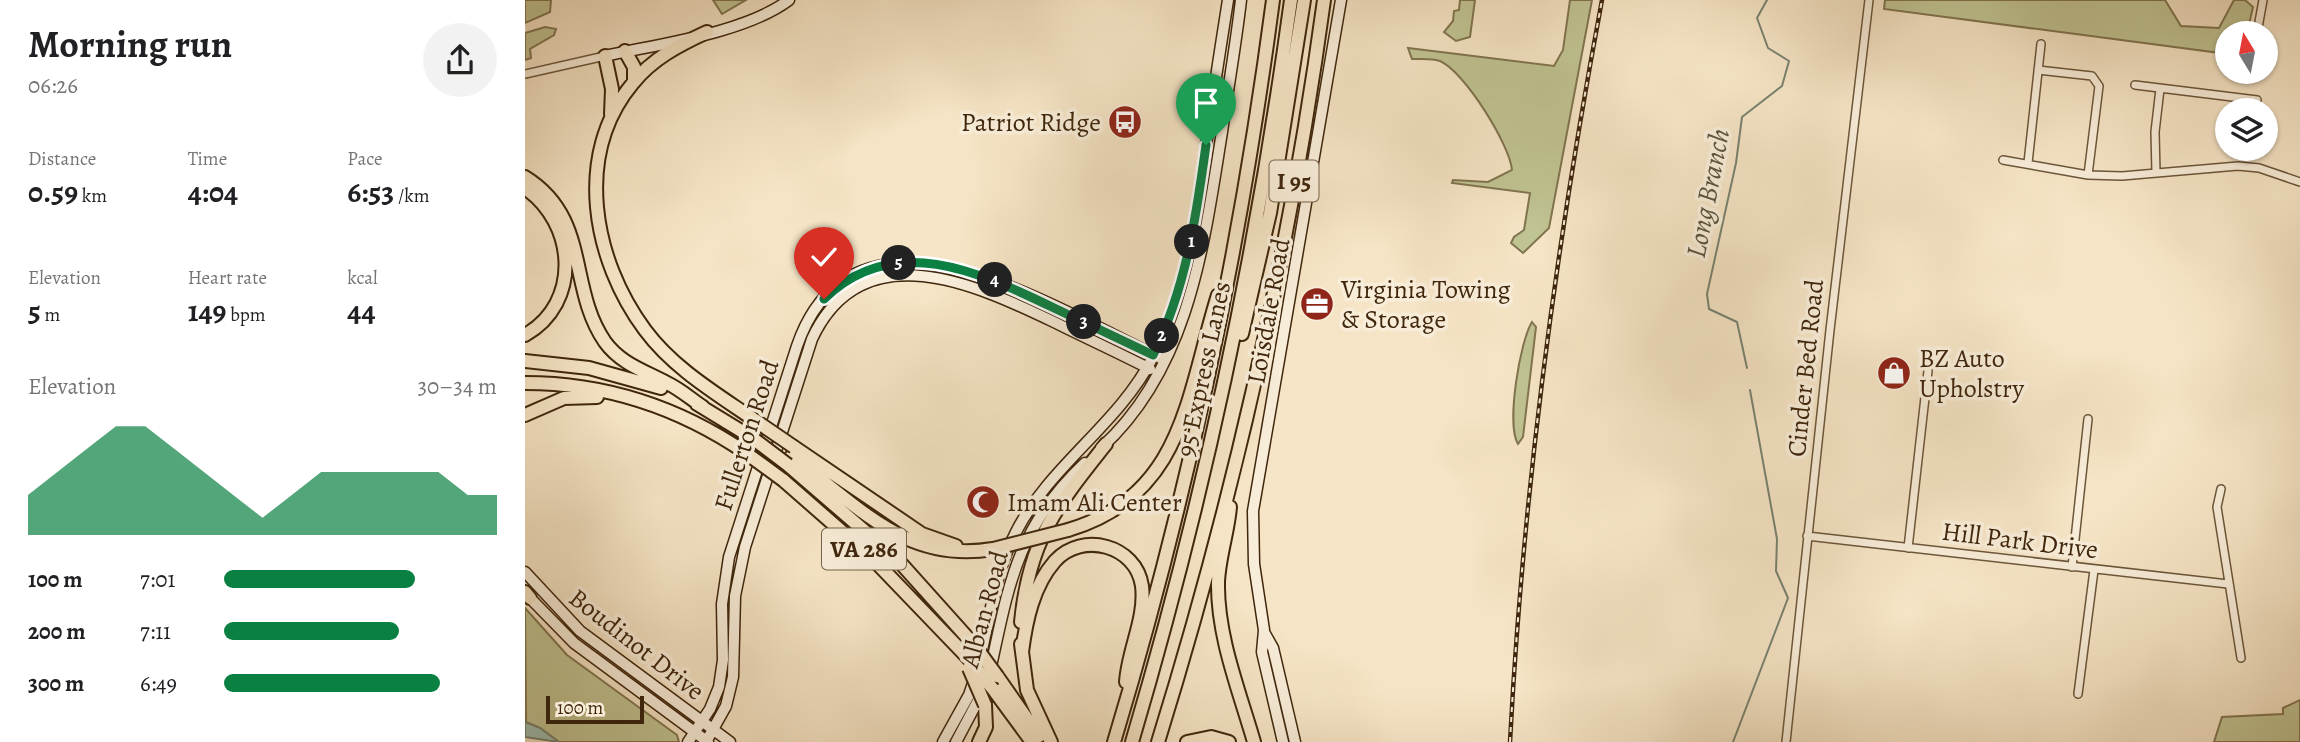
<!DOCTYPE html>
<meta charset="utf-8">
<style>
body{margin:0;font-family:Alegreya,serif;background:#f2f2f2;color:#202124;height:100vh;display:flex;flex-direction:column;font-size:26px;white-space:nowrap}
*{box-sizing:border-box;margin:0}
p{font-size:23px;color:#757577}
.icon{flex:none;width:38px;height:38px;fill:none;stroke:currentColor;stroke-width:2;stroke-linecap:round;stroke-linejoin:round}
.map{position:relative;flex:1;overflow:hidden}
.panel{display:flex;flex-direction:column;background:#fff;width:525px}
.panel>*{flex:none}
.needle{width:46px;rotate:350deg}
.fabs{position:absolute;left:1690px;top:21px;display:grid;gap:14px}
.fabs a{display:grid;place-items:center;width:63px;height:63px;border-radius:50%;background:#fff;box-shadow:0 2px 5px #0004;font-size:35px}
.scale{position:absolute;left:21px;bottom:18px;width:98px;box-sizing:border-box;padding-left:7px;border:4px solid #3f260c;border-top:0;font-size:19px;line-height:24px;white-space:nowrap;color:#3f260c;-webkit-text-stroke:5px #f8edd9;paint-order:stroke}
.pin{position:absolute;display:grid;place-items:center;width:60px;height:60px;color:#fff;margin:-72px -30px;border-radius:50% 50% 50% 0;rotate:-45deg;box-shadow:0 0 7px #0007}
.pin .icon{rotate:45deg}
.km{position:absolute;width:35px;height:35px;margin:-18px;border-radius:50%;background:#222;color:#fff;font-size:19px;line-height:35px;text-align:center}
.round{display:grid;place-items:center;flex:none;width:74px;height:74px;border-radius:37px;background:#f2f2f2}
.headline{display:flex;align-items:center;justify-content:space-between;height:119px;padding:0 28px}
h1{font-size:38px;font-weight:700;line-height:52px}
.stats{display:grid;grid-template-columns:repeat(3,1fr);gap:10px;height:119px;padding:7px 28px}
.stats div{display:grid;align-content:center}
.stats b{font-size:30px;font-weight:700}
.stats small{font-size:19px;font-weight:400}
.stats p{font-size:19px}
.chart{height:196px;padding:14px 28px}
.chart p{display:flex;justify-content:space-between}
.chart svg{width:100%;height:126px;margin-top:7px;fill:#0b8043;opacity:.7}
ul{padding:0 28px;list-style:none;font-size:23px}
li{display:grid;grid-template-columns:112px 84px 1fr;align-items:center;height:52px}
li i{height:18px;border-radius:9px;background:#0b8043}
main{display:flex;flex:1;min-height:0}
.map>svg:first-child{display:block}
</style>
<main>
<section class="panel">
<div class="headline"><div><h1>Morning run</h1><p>06:26</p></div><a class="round"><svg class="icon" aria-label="share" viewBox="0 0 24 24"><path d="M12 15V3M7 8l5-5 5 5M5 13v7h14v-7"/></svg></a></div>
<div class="stats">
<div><p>Distance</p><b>0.59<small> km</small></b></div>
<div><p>Time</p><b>4:04</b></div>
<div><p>Pace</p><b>6:53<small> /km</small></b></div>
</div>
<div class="stats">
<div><p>Elevation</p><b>5<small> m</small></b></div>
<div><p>Heart rate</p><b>149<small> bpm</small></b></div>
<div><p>kcal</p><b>44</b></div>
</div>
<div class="chart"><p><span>Elevation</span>30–34 m</p>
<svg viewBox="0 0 160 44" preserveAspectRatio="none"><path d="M0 44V30L10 22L20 14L30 6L40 6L50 14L60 22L70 30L80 38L90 30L100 22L110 22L120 22L130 22L140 22L150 30L160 30V44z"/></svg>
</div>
<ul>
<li><b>100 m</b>7:01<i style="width:70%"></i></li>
<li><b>200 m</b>7:11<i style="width:64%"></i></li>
<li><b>300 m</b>6:49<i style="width:79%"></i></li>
</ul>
</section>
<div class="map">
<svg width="1775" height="742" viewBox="0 0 1775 742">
<rect width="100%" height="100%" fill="#f5e4c5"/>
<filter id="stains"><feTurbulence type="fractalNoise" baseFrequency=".00286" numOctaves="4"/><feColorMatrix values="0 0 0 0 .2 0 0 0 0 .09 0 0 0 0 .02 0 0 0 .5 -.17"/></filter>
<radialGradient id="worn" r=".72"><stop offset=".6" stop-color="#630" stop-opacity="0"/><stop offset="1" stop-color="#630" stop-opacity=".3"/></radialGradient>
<path fill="#c0c392" stroke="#80744f" stroke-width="2" d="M 0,0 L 26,0 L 25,12 L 0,23 Z
M 188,0 L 221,0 L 197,14 Z
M 935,0 L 950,0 L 945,37 L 931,41 L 919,32 L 928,21 L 929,11 L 934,10 Z
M 1045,0 L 1067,0 L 1024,228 L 998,253 L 986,243 L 989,237 L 999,230 L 1005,193 L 927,183 L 928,180 L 963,182 L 987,170 C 985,145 939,71 915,61 C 908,58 895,59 887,59 L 883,48 L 1029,66 L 1038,50 Z
M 1360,0 L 1640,0 L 1656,26 L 1694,28 L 1709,0 L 1720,0 L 1728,7 L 1722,33 L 1703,33 L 1703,54 L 1359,9 Z
M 20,27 L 31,29 L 29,35 L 5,49 L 6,58 L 0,60 L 0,33 Z
M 1007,322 L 1011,327 L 998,437 L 993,444 C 981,424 995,341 1007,322 Z
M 0,608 L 42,655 L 152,735 L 154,742 L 34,742 L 15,728 L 1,722 Z
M 1775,700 L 1775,742 L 1689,742 L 1697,717 L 1758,714 L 1758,708 Z"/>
<path fill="#9cbfb2" stroke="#778270" stroke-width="2" d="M 0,722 L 15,728 L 34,742 L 0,737 Z"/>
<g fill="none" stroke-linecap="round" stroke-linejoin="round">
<path stroke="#778270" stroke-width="2" d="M 1222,368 L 1212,322 L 1184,309 L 1182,294 L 1211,163 L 1217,117 L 1257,86 L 1264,61 L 1243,48 L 1232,18 L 1242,0
M 1208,742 L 1263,598 L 1251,571 L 1252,539 L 1225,390"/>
<g stroke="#6c563a" stroke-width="10">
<path id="street" d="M 1732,33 L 1738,0
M 1513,70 L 1567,76 L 1574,86 L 1563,175
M 0,74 L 80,56
M 1610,85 L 1732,100
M 1478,160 L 1563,175 L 1597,176 L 1713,166 L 1734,168 L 1775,182
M 1503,163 L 1516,44
M 1631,173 L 1630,132 L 1635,89
M 1696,489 L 1692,507 L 1716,658
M 1282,536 L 1703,584
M 1383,548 L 1403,371
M 1547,567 L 1563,419
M 1553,694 L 1569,570
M 1261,742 L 1305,330 L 1344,0"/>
</g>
<g stroke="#3f260c" stroke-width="13">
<path id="secondary" d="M 80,56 C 134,44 220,33 264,0
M 576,448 C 665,367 679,243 697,132 C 703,88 711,44 716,0
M 0,572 L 55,631 L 205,742
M 5,598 L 49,643 L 183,742
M 739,632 L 748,648 L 770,742
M 455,659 C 465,616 470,572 491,532 C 525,465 593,425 628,357 C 661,292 670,223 680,152 C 687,101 695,51 703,0
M 465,671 C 484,584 492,527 560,463
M 163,742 L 185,709 L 194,687 L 198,660 L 197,604 L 204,557 L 272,346 C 331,175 540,315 640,360
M 181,742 L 201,706 L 208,677 L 210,596 L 220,547 L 287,339 C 337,231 452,285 529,322 C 561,338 594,353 625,369
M 418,742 L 444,695 L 450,677
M 431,742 L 458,691
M 758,742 L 737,652 L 739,630 L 729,564 L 728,511 L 816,0"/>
</g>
<g stroke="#3f260c" stroke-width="16">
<path id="highway" d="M 182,32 C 154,45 127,59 108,83 C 48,155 68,260 120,330 C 149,369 192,394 231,421
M 100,51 L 109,67 L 109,81
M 80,56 L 87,89 L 86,114
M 0,177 C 66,218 42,287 80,342 C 96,364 120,371 142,383 C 155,389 166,399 178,407
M 0,188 C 51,223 57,303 0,335
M 717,334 L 745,213 L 779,0
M 0,361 L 64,368 L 136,388
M 0,383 C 80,383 155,408 221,453
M 172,404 L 226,437
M 0,415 L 39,398 L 72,397
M 269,447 L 397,534 L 431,546
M 266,457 C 333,504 379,564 468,549
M 263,465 L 372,559 L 450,646
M 258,480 L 346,557 L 446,661
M 705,507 C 703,532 694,557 693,582 C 692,636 714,690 729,742
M 543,530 C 659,496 662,394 693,295
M 0,592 L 5,598
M 496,622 C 504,540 531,507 581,444
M 496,644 L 502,690 L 526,742
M 497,652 C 501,621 508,586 530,561 C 557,531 611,545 617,586 C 621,618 603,650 601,682
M 472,676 L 514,736
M 468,689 L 507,742
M 454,742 L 461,727 L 460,705
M 589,742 C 662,500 715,251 748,0
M 607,742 C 679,499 732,251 766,0
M 633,742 C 708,500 765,251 799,0
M 662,742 L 686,737 L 704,742"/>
</g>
<use href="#street" stroke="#f8edd9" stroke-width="7"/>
<use href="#secondary" stroke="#f8edd9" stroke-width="10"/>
<use href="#highway" stroke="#f5e4c5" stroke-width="12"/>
<g stroke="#3f260c" stroke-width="4.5">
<path id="rail" d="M 985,742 C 998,492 1031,245 1077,0"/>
</g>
<use href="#rail" stroke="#f8edd9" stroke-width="2" stroke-dasharray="5" stroke-linecap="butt"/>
<g stroke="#3f260c" stroke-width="16" stroke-linecap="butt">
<path id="highway-bridge" d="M 231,421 L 269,447
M 226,437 L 263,465
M 221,453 L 258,480
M 468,549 L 543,530
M 450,646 L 472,676
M 450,667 L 468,689
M 444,668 L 460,705"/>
</g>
<use href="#highway-bridge" stroke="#f5e4c5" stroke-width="12"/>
</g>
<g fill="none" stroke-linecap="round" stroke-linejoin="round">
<g stroke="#fff" stroke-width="14">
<path id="route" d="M 299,299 C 368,231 454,272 527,307 C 561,323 594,339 628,355 C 661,288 671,218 681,145"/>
</g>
<use href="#route" stroke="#0b8043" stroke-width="9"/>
</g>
<defs>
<g id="bus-disc" transform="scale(1.75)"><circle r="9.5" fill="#8f2418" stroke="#f8edd9"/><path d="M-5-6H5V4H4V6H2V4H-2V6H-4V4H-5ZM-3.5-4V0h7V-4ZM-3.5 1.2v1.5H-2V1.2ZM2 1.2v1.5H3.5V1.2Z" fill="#fff"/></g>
<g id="office-disc" transform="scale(1.75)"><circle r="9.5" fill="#8f2418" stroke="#f8edd9"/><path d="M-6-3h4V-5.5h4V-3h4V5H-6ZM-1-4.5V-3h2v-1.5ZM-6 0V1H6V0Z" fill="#fff"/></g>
<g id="shop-disc" transform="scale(1.75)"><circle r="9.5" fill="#8f2418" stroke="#f8edd9"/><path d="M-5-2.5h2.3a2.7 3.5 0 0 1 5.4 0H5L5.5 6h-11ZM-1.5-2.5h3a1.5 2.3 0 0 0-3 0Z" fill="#fff"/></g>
<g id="mosque-disc" transform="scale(1.75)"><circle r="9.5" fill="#8f2418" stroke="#f8edd9"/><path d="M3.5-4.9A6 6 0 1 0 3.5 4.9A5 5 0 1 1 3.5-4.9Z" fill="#fff"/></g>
</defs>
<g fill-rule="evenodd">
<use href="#bus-disc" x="600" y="122"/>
<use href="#office-disc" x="792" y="304"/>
<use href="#shop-disc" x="1369" y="373"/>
<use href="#mosque-disc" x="458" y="502"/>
</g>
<g text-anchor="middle" stroke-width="7" stroke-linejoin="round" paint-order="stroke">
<g fill="#f8edd9" stroke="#76624a" stroke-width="2">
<rect x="744.5" y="160.5" width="49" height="41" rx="5"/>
<rect x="297" y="528.5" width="84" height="41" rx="5"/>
</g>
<g font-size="24" font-weight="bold" fill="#3f260c">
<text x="769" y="189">I 95</text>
<text x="339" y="557">VA 286</text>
</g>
<g font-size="26" fill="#3f260c" stroke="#f8edd9" text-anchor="start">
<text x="576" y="131" text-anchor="end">Patriot Ridge</text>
<text x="816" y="298">Virginia Towing<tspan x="816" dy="30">&amp; Storage</tspan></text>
<text x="1394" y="367">BZ Auto<tspan x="1394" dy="30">Upholstry</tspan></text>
<text x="482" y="511">Imam Ali Center</text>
</g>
<g font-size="26" fill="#3f260c" stroke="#f8edd9">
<text transform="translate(743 311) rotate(-80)" y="9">Loisdale Road</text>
<text transform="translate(1280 368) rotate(-84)" y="9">Cinder Bed Road</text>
<text transform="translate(678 369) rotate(-78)" y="9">95 Express Lanes</text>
<text transform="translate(221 435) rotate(-72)" y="9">Fullerton Road</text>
<text transform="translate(1495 540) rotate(7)" y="9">Hill Park Drive</text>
<text transform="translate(459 609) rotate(-75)" y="9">Alban Road</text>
<text transform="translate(112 644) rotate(38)" y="9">Boudinot Drive</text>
</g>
<g font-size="28" font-style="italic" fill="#5b543e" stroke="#f8edd9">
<text transform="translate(1182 193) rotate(-79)" y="10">Long Branch</text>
</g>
</g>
<rect width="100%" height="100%" filter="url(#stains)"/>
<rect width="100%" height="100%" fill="url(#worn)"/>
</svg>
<div class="fabs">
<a><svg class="needle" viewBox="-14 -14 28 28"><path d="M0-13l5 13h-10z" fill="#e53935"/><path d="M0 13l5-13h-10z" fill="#757577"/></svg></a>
<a><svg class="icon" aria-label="layers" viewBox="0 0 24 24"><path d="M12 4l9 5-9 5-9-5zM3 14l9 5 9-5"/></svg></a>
</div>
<div class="scale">100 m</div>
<div class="pin" style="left:681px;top:145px;background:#1e9e55"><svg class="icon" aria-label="arrive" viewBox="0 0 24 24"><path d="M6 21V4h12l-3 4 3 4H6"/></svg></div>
<div class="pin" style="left:299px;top:299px;background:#d93025"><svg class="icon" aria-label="check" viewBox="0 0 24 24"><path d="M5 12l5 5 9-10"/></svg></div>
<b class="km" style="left:667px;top:242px">1</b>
<b class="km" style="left:637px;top:336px">2</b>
<b class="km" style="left:559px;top:322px">3</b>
<b class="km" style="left:470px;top:280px">4</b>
<b class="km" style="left:374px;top:263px">5</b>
</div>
</main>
